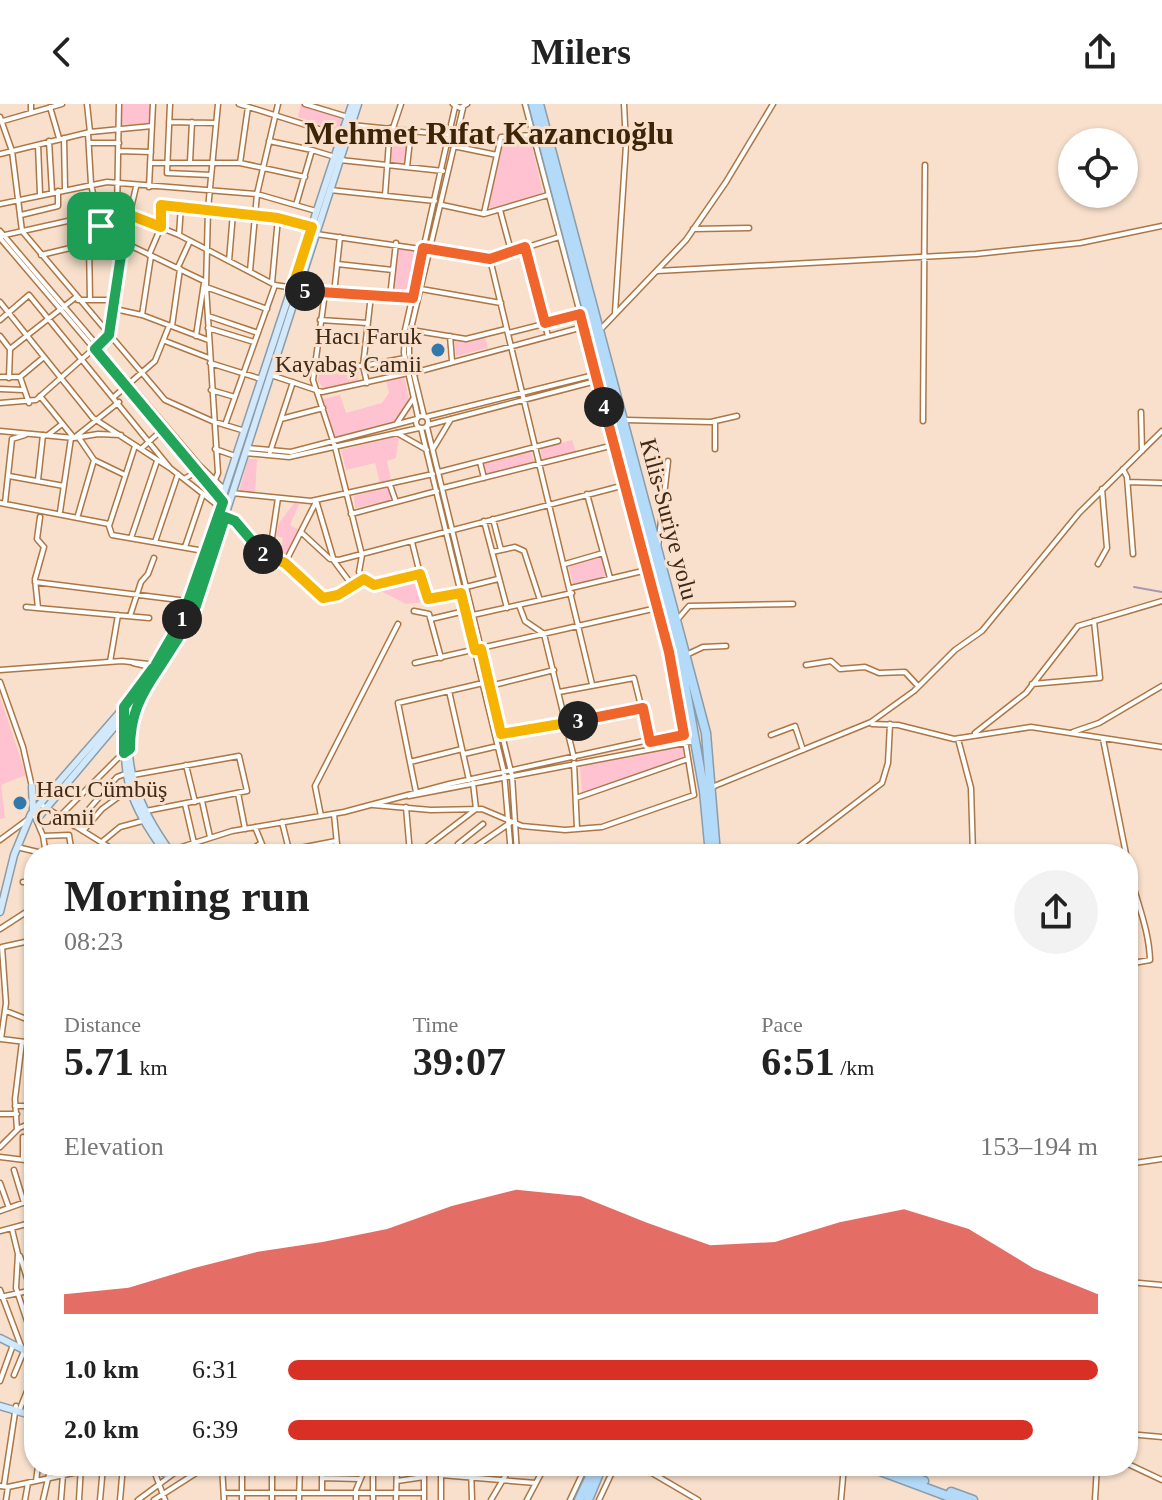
<!DOCTYPE html>
<meta charset="utf-8">
<style>
body{margin:0;font-family:Georgia,serif;background:#f2f2f2;color:#222;height:100vh;display:flex;flex-direction:column;font-size:30px;white-space:nowrap}
*{box-sizing:border-box;margin:0}
p{font-size:26px;color:#767676}
.icon{flex:none;width:44px;height:44px;fill:none;stroke:currentColor;stroke-width:2;stroke-linecap:round;stroke-linejoin:round}
.map{position:relative;flex:1;overflow:hidden}
.panel{position:absolute;left:24px;top:740px;width:1114px;height:632px;display:flex;flex-direction:column;background:#fff;border-radius:32px;box-shadow:0 2px 6px #0004}
.panel>*{flex:none}
.tools{position:absolute;left:1058px;top:24px;display:grid;gap:16px}
.tools a{display:grid;place-items:center;width:80px;height:80px;border-radius:50%;background:#fff;box-shadow:0 2px 6px #0004;font-size:40px}
.pin{position:absolute;display:grid;place-items:center;width:68px;height:68px;color:#fff;margin:-34px;border-radius:16px;box-shadow:0 4px 12px #0006}
.km{position:absolute;width:40px;height:40px;margin:-20px;border-radius:50%;background:#222;color:#fff;font-size:22px;line-height:40px;text-align:center}
.round{display:grid;place-items:center;flex:none;width:84px;height:84px;border-radius:42px;background:#f2f2f2}
.summary{display:flex;align-items:center;justify-content:space-between;height:136px;padding:0 40px}
h1{font-size:44px;font-weight:800;line-height:60px}
.metrics{display:grid;grid-template-columns:repeat(3,1fr);gap:12px;height:136px;padding:8px 40px}
.metrics div{display:grid;align-content:center}
.metrics b{font-size:40px;font-weight:800}
.metrics small{font-size:22px;font-weight:400}
.metrics p{font-size:22px}
.chart{height:224px;padding:16px 40px}
.chart p{display:flex;justify-content:space-between}
.chart svg{width:100%;height:144px;margin-top:8px;fill:#d93025;opacity:.7}
ul{padding:0 40px;list-style:none;font-size:26px}
li{display:grid;grid-template-columns:128px 96px 1fr;align-items:center;height:60px}
li i{height:20px;border-radius:10px;background:#d93025}
header{display:flex;justify-content:space-between;align-items:center;height:104px;padding:0 40px;background:#fff;font-size:36px;font-weight:800}
.map>svg:first-child{display:block}
</style>
<header><svg class="icon" aria-label="back" viewBox="0 0 24 24"><path d="M15 5l-7 7 7 7"/></svg>Milers<svg class="icon" aria-label="share" viewBox="0 0 24 24"><path d="M12 15V3M7 8l5-5 5 5M5 13v7h14v-7"/></svg></header>
<div class="map">
<svg width="1162" height="1396" viewBox="0 0 1162 1396">
<rect width="100%" height="100%" fill="#f8e0cc"/>
<path fill="#fec2d0" d="M 118,0 L 152,0 L 151,19 L 118,21 Z
M 301,0 L 343,14 L 339,27 L 298,13 Z
M 394,27 L 409,28 L 404,59 L 391,58 Z
M 504,36 L 531,37 L 543,90 L 492,106 L 488,102 Z
M 399,144 L 413,146 L 417,151 L 408,191 L 393,188 Z
M 485,233 L 488,244 L 456,252 L 454,235 L 470,238 Z
M 320,265 L 359,267 L 357,278 L 324,285 L 318,277 Z
M 404,272 L 409,296 L 396,317 L 334,334 L 323,295 L 340,291 L 346,309 L 382,299 L 389,289 L 386,276 Z
M 399,332 L 396,354 L 387,357 L 391,376 L 380,379 L 375,359 L 346,366 L 341,346 Z
M 572,336 L 576,348 L 545,356 L 541,354 L 541,344 Z
M 531,347 L 534,359 L 485,371 L 482,360 Z
M 248,355 L 257,355 L 255,390 L 239,388 Z
M 389,383 L 393,396 L 355,404 L 354,392 Z
M 295,398 L 299,400 L 290,421 L 299,426 L 285,453 L 280,449 L 283,434 L 276,432 L 279,419 Z
M 601,452 L 606,472 L 573,480 L 568,460 Z
M 417,473 L 423,498 L 406,500 L 377,485 Z
M 0,593 L 26,671 L 1,681 L 5,714 L 0,715 Z
M 682,641 L 684,653 L 582,690 L 580,662 Z"/>
<g fill="none" stroke-linecap="round" stroke-linejoin="round">
<path stroke="#a996af" stroke-width="2" d="M 1134,483 L 1162,488"/>
<g stroke="#ac7744" stroke-width="7">
<path id="minor" d="M 87,0 L 90,28
M 170,0 L 167,69 L 211,71
M 239,0 L 341,32
M 305,0 L 348,13
M 453,0 L 460,4 L 467,0
M 525,0 L 669,548 L 684,631
M 50,3 L 59,34
M 31,8 L 31,0
M 0,13 L 12,47 L 22,127 L 165,296 L 212,317 L 245,327
M 3,17 L 62,0
M 169,18 L 215,19
M 351,21 L 451,31
M 393,24 L 401,0
M 88,29 L 91,80 L 103,136
M 64,34 L 65,85
M 49,37 L 52,88
M 269,37 L 312,46 L 296,101
M 90,39 L 119,39
M 38,41 L 40,90
M 453,42 L 497,51
M 312,46 L 335,53
M 119,47 L 151,48
M 0,50 L 90,28 L 152,22
M 340,56 L 443,67
M 190,58 L 192,18
M 150,59 L 240,59 L 305,73
M 240,59 L 248,3
M 407,63 L 411,27
M 149,83 L 153,0
M 330,86 L 435,97
M 385,92 L 390,24
M 0,100 L 107,78 L 257,90 L 316,107
M 442,101 L 484,110 L 548,91
M 117,106 L 119,0
M 500,106 L 511,147
M 484,109 L 501,33 L 533,31
M 21,111 L 58,102 L 58,87
M 693,125 L 749,124
M 0,127 L 199,361 L 225,386
M 316,130 L 490,155 L 559,133
M 179,131 L 181,102
M 0,132 L 117,106 L 179,131 L 275,181 L 325,189 L 413,194
M 0,134 L 221,394
M 89,139 L 90,196
M 525,143 L 548,232
M 41,151 L 104,136 L 123,138 L 204,177 L 206,183 L 267,205
M 149,151 L 161,123 L 161,101 L 278,114 L 312,123
M 490,155 L 592,580
M 229,157 L 233,109
M 337,160 L 393,166
M 178,163 L 190,137
M 250,167 L 257,90 L 278,0
M 657,167 L 976,150 L 1080,139 L 1162,122
M 272,179 L 278,114
M 421,185 L 501,199
M 325,189 L 313,276 L 335,343 L 362,451 L 359,468 L 374,481 L 420,470
M 334,190 L 340,133
M 390,193 L 396,139
M 78,196 L 116,196
M 0,198 L 93,314 L 170,364 L 221,404
M 115,205 L 142,211 L 208,236
M 615,209 L 626,41 L 624,0
M 142,211 L 151,152
M 208,212 L 258,229
M 0,216 L 29,191 L 170,364
M 320,216 L 367,219
M 172,222 L 180,165
M 208,224 L 254,238
M 411,226 L 466,235 L 506,225
M 600,226 L 686,136 L 726,78 L 773,0
M 508,229 L 579,211
M 0,232 L 10,245
M 196,232 L 204,179
M 450,232 L 452,257
M 165,237 L 209,254
M 210,259 L 261,275
M 314,260 L 363,262 L 405,254
M 413,269 L 583,223
M 271,271 L 322,288 L 408,269
M 0,273 L 20,273 L 44,253
M 20,273 L 29,299
M 9,274 L 10,245 L 76,193
M 367,279 L 363,262 L 371,191
M 0,285 L 23,286
M 211,286 L 235,293
M 40,292 L 74,334 L 119,298
M 115,292 L 155,257 L 169,222
M 0,299 L 36,296 L 109,231 L 123,138 L 136,83
M 1141,308 L 1142,347
M416 318a6 6 0 1 1 12 0a6 6 0 1 1-12 0Z
M 424,312 L 409,250 L 409,233 L 463,4
M 418,313 L 404,249 L 405,226 L 455,3
M 426,313 L 594,271
M 281,315 L 323,304
M 625,316 L 711,318 L 737,312
M 923,317 L 925,61
M 397,319 L 413,295
M 225,321 L 275,181
M 428,321 L 596,277
M 427,323 L 512,672 L 517,750
M 421,324 L 504,668 L 511,750
M 0,327 L 74,334 L 98,330 L 121,331
M 397,329 L 427,346
M 48,331 L 62,320
M 79,334 L 94,356 L 125,371
M 135,342 L 109,422 L 112,431 L 204,447
M 248,344 L 291,348 L 417,315
M 141,345 L 164,324
M 215,345 L 235,352
M 433,345 L 451,315
M 715,345 L 715,317
M 270,348 L 293,278
M 245,349 L 289,353 L 419,324
M 480,358 L 484,374
M 1123,365 L 1127,373 L 1133,450
M 439,368 L 558,337
M 9,372 L 64,382
M 184,375 L 198,367
M 38,376 L 43,331
M 1128,378 L 1162,379
M 390,381 L 396,398
M 212,383 L 218,369 L 206,183 L 208,105 L 218,0
M 443,384 L 614,341
M 232,389 L 311,397 L 433,370
M 587,390 L 610,474
M 316,396 L 334,457 L 352,481
M 0,399 L 109,420
M 5,399 L 12,335 L 25,331
M 60,408 L 71,334
M 351,410 L 437,387
M 78,411 L 94,356
M 225,413 L 235,417 L 263,449 L 285,459 L 323,494 L 338,491 L 364,475
M 493,415 L 501,446
M 484,417 L 507,504
M 302,429 L 330,455 L 339,456 L 625,381
M 131,434 L 157,357
M 155,438 L 178,370
M 412,438 L 426,494 L 460,489
M 185,443 L 203,390
M 658,443 L 668,357
M 492,448 L 515,443 L 524,447 L 540,496
M 269,454 L 278,394
M 285,459 L 316,398
M 565,460 L 603,449
M 1098,460 L 1107,444 L 1102,385
M 35,478 L 187,497
M 466,483 L 498,475
M 571,484 L 647,466
M 519,501 L 525,517 L 544,530 L 574,654
M 26,503 L 149,514
M 38,504 L 35,475 L 44,443 L 37,435 L 40,413
M 414,507 L 429,510 L 441,554
M 473,511 L 572,489
M 130,512 L 141,478 L 148,470 L 154,454
M 431,515 L 465,507
M 677,516 L 689,502 L 793,500
M 686,551 L 703,543 L 726,542
M 110,558 L 118,511
M 133,559 L 155,564
M 415,559 L 657,504
M 806,561 L 831,557 L 840,565 L 865,563 L 879,569 L 905,568 L 918,582
M 0,566 L 122,557 L 157,561
M 0,578 L 23,643 L 32,683
M 1032,580 L 1100,574 L 1094,517
M 490,582 L 554,566
M 449,587 L 469,676
M 559,588 L 634,574 L 650,638
M 872,620 L 898,621 L 954,635 L 1031,623 L 1162,643
M 1073,628 L 1099,619 L 1162,582
M 975,629 L 1026,589 L 1078,522 L 1162,497
M 501,630 L 643,604
M 771,631 L 795,622 L 803,646
M 958,635 L 971,684 L 973,750
M 1103,635 L 1126,750
M 464,650 L 498,642
M 410,658 L 462,645
M 574,659 L 577,725
M 186,661 L 195,698
M 133,671 L 239,652 L 247,687 L 146,707
M 712,683 L 871,618 L 914,587 L 955,546 L 982,527 L 1079,409 L 1162,327
M 416,688 L 398,599 L 483,579
M 238,689 L 245,725
M 409,692 L 695,637
M 576,694 L 688,655
M 202,697 L 210,733
M 40,700 L 120,750
M 185,700 L 194,739
M 373,701 L 431,706 L 482,705 L 522,722 L 565,726 L 602,723 L 694,691 L 685,636
M 406,703 L 410,750
M 33,708 L 43,732 L 46,750
M 334,710 L 338,750
M 60,712 L 124,648
M 321,712 L 315,682 L 398,520
M 282,718 L 290,750
M 483,720 L 458,740 L 465,750 L 510,719
M 74,722 L 117,673 L 125,670
M 255,723 L 266,750
M 83,727 L 102,705 L 128,686
M 43,732 L 69,731 L 72,750
M 0,736 L 27,716
M 103,737 L 120,723 L 142,717
M 196,738 L 200,750
M 17,743 L 46,750
M 169,747 L 232,727 L 344,708 L 449,680 L 694,626
M 246,750 L 261,739
M 269,750 L 336,737
M 417,750 L 476,705 L 473,679
M 789,750 L 882,679 L 888,659 L 890,620
M 1128,759 C 1134,793 1149,822 1150,856 L 1128,860
M 23,778 L 34,779
M 0,825 L 34,803
M 2,843 L 34,836
M 6,907 L 34,918
M 1,935 L 6,899 L 2,843
M 1,935 L 34,939
M 15,1002 L 34,1002
M 0,1010 L 17,1010
M 17,1026 L 15,995 L 22,938
M 0,1043 L 19,1024 L 34,1018
M 0,1053 L 33,1057
M 23,1053 L 23,1033
M 1128,1060 L 1162,1055
M 14,1066 L 24,1099
M 0,1079 L 9,1104
M 0,1107 L 34,1095
M 12,1125 L 18,1150 L 16,1184 L 30,1226 L 27,1247
M 0,1127 L 34,1118
M 20,1152 L 31,1187
M 1128,1178 L 1162,1181
M 0,1186 L 21,1242
M 0,1193 L 33,1186
M 14,1271 L 24,1247
M 0,1277 L 13,1241
M 19,1307 L 34,1270
M 1128,1330 L 1162,1333
M 1128,1360 L 1162,1376
M 222,1362 L 224,1396
M 242,1362 L 242,1396
M 424,1362 L 424,1396
M 471,1362 L 472,1396
M 640,1362 L 698,1396
M 153,1364 L 165,1396
M 374,1368 L 397,1368
M 441,1371 L 536,1379
M 322,1374 L 360,1375
M 36,1377 L 38,1362
M 397,1377 L 424,1373
M 4,1381 L 16,1302
M 0,1382 L 8,1383 L 106,1362
M 224,1389 L 424,1389
M 322,1389 L 322,1362
M 6,1396 L 8,1383
M 25,1396 L 28,1379
M 43,1396 L 51,1362
M 61,1396 L 63,1371
M 79,1396 L 81,1362
M 100,1396 L 103,1363
M 120,1396 L 123,1362
M 138,1396 L 177,1367
M 154,1396 L 207,1362
M 272,1396 L 272,1362
M 299,1396 L 300,1362
M 356,1396 L 356,1386 L 366,1362
M 373,1396 L 373,1362
M 396,1396 L 397,1362
M 441,1396 L 441,1362
M 491,1396 L 511,1362
M 527,1396 L 545,1362
M 570,1396 L 586,1362
M 599,1396 L 615,1362
M 841,1396 L 844,1362
M 1095,1396 L 1097,1362"/>
</g>
<g stroke="#8b9ca9" stroke-width="9">
<path id="major" d="M 136,601 C 116,656 140,706 172,750
M 125,611 C 123,678 127,695 166,750
M 32,683 L 33,707
M 37,715 L 137,596 L 193,511 L 358,0
M 0,808 L 14,751 L 31,710 L 120,608 L 159,557 L 183,513 L 352,0
M 0,1234 L 34,1251
M 0,1302 L 34,1312
M 152,1362 L 166,1370 L 181,1362"/>
</g>
<g stroke="#8b9ca9" stroke-width="11">
<path id="highway" d="M 533,0 L 684,576 L 704,687 L 710,750
M 539,0 L 706,629 L 716,750
M 867,1362 L 958,1396
M 888,1364 L 924,1377
M 951,1388 L 973,1396
M 579,1396 L 595,1362
M 588,1396 L 602,1362"/>
</g>
<use href="#minor" stroke="#fff" stroke-width="4"/>
<use href="#major" stroke="#d2e9fb" stroke-width="6"/>
<use href="#highway" stroke="#b4daf9" stroke-width="8"/>
</g>
<g fill="none" stroke-linecap="round" stroke-linejoin="round">
<g stroke="#fff" stroke-width="16">
<path id="split-1" d="M 101,122 L 104,136 L 123,138 L 109,231 L 95,245 L 223,398 L 182,515"/>
</g>
<g stroke="#fff" stroke-width="16">
<path id="split-2" d="M 182,515 L 156,560 L 159,564 C 140,592 130,611 130,645 L 124,649 L 124,603 L 153,564 L 159,564 L 193,511 L 225,413 L 235,417 L 263,450"/>
</g>
<g stroke="#fff" stroke-width="16">
<path id="split-3" d="M 263,450 L 285,459 L 323,494 L 338,491 L 364,475 L 374,481 L 420,470 L 428,495 L 461,489 L 475,546 L 481,545 L 501,630 L 578,617"/>
</g>
<g stroke="#fff" stroke-width="16">
<path id="split-4" d="M 578,617 L 643,604 L 650,638 L 684,631 L 669,548 L 604,303"/>
</g>
<g stroke="#fff" stroke-width="16">
<path id="split-5" d="M 305,187 L 413,194 L 423,144 L 490,155 L 525,143 L 545,219 L 580,210 L 604,303"/>
</g>
<g stroke="#fff" stroke-width="16">
<path id="split-6" d="M 101,122 L 98,111 L 117,106 L 161,123 L 161,101 L 278,114 L 312,123 L 292,185 L 305,187"/>
</g>
<use href="#split-1" stroke="#22a559" stroke-width="10"/>
<use href="#split-2" stroke="#22a559" stroke-width="10"/>
<use href="#split-3" stroke="#f5b400" stroke-width="10"/>
<use href="#split-4" stroke="#f0652b" stroke-width="10"/>
<use href="#split-5" stroke="#f0652b" stroke-width="10"/>
<use href="#split-6" stroke="#f5b400" stroke-width="10"/>
</g>
<g fill="#3179ad" stroke="#f8e0cc" stroke-width="3">
<circle cx="438" cy="246" r="8"/>
<circle cx="20" cy="699" r="8"/>
</g>
<g text-anchor="middle" stroke-width="6" stroke-linejoin="round" paint-order="stroke">
<g font-size="24" fill="#402a14" stroke="#f8e0cc" text-anchor="end">
<text x="422" y="240">Hacı Faruk<tspan x="422" dy="28">Kayabaş Camii</tspan></text>
<text x="36" y="693" text-anchor="start">Hacı Cümbüş<tspan x="36" dy="28">Camii</tspan></text>
</g>
<g font-size="24" fill="#402a14" stroke="#f8e0cc">
<text transform="translate(669 415) rotate(75)" y="8">Kilis-Suriye yolu</text>
</g>
<g font-size="32" font-weight="bold" fill="#3e2407" stroke="#f8e0cc">
<text x="489" y="40">Mehmet Rıfat Kazancıoğlu</text>
</g>
</g>
</svg>
<div class="tools">
<a><svg class="icon" aria-label="locate" viewBox="0 0 24 24"><circle cx="12" cy="12" r="6"/><path d="M12 2v4M12 18v4M2 12h4M18 12h4"/></svg></a>
</div>
<div class="pin" style="left:101px;top:122px;background:#1e9e55"><svg class="icon" aria-label="arrive" viewBox="0 0 24 24"><path d="M6 21V4h12l-3 4 3 4H6"/></svg></div>
<b class="km" style="left:182px;top:515px">1</b>
<b class="km" style="left:263px;top:450px">2</b>
<b class="km" style="left:578px;top:617px">3</b>
<b class="km" style="left:604px;top:303px">4</b>
<b class="km" style="left:305px;top:187px">5</b>
<section class="panel">
<div class="summary"><div><h1>Morning run</h1><p>08:23</p></div><a class="round"><svg class="icon" aria-label="share" viewBox="0 0 24 24"><path d="M12 15V3M7 8l5-5 5 5M5 13v7h14v-7"/></svg></a></div>
<div class="metrics">
<div><p>Distance</p><b>5.71<small> km</small></b></div>
<div><p>Time</p><b>39:07</b></div>
<div><p>Pace</p><b>6:51<small> /km</small></b></div>
</div>
<div class="chart"><p><span>Elevation</span>153–194 m</p>
<svg viewBox="0 0 160 44" preserveAspectRatio="none"><path d="M0 44V38L10 36L20 30L30 25L40 22L50 18L60 11L70 6L80 8L90 16L100 23L110 22L120 16L130 12L140 18L150 30L160 38V44z"/></svg>
</div>
<ul>
<li><b>1.0 km</b>6:31<i style="width:100%"></i></li>
<li><b>2.0 km</b>6:39<i style="width:92%"></i></li>
</ul>
</section>
</div>
